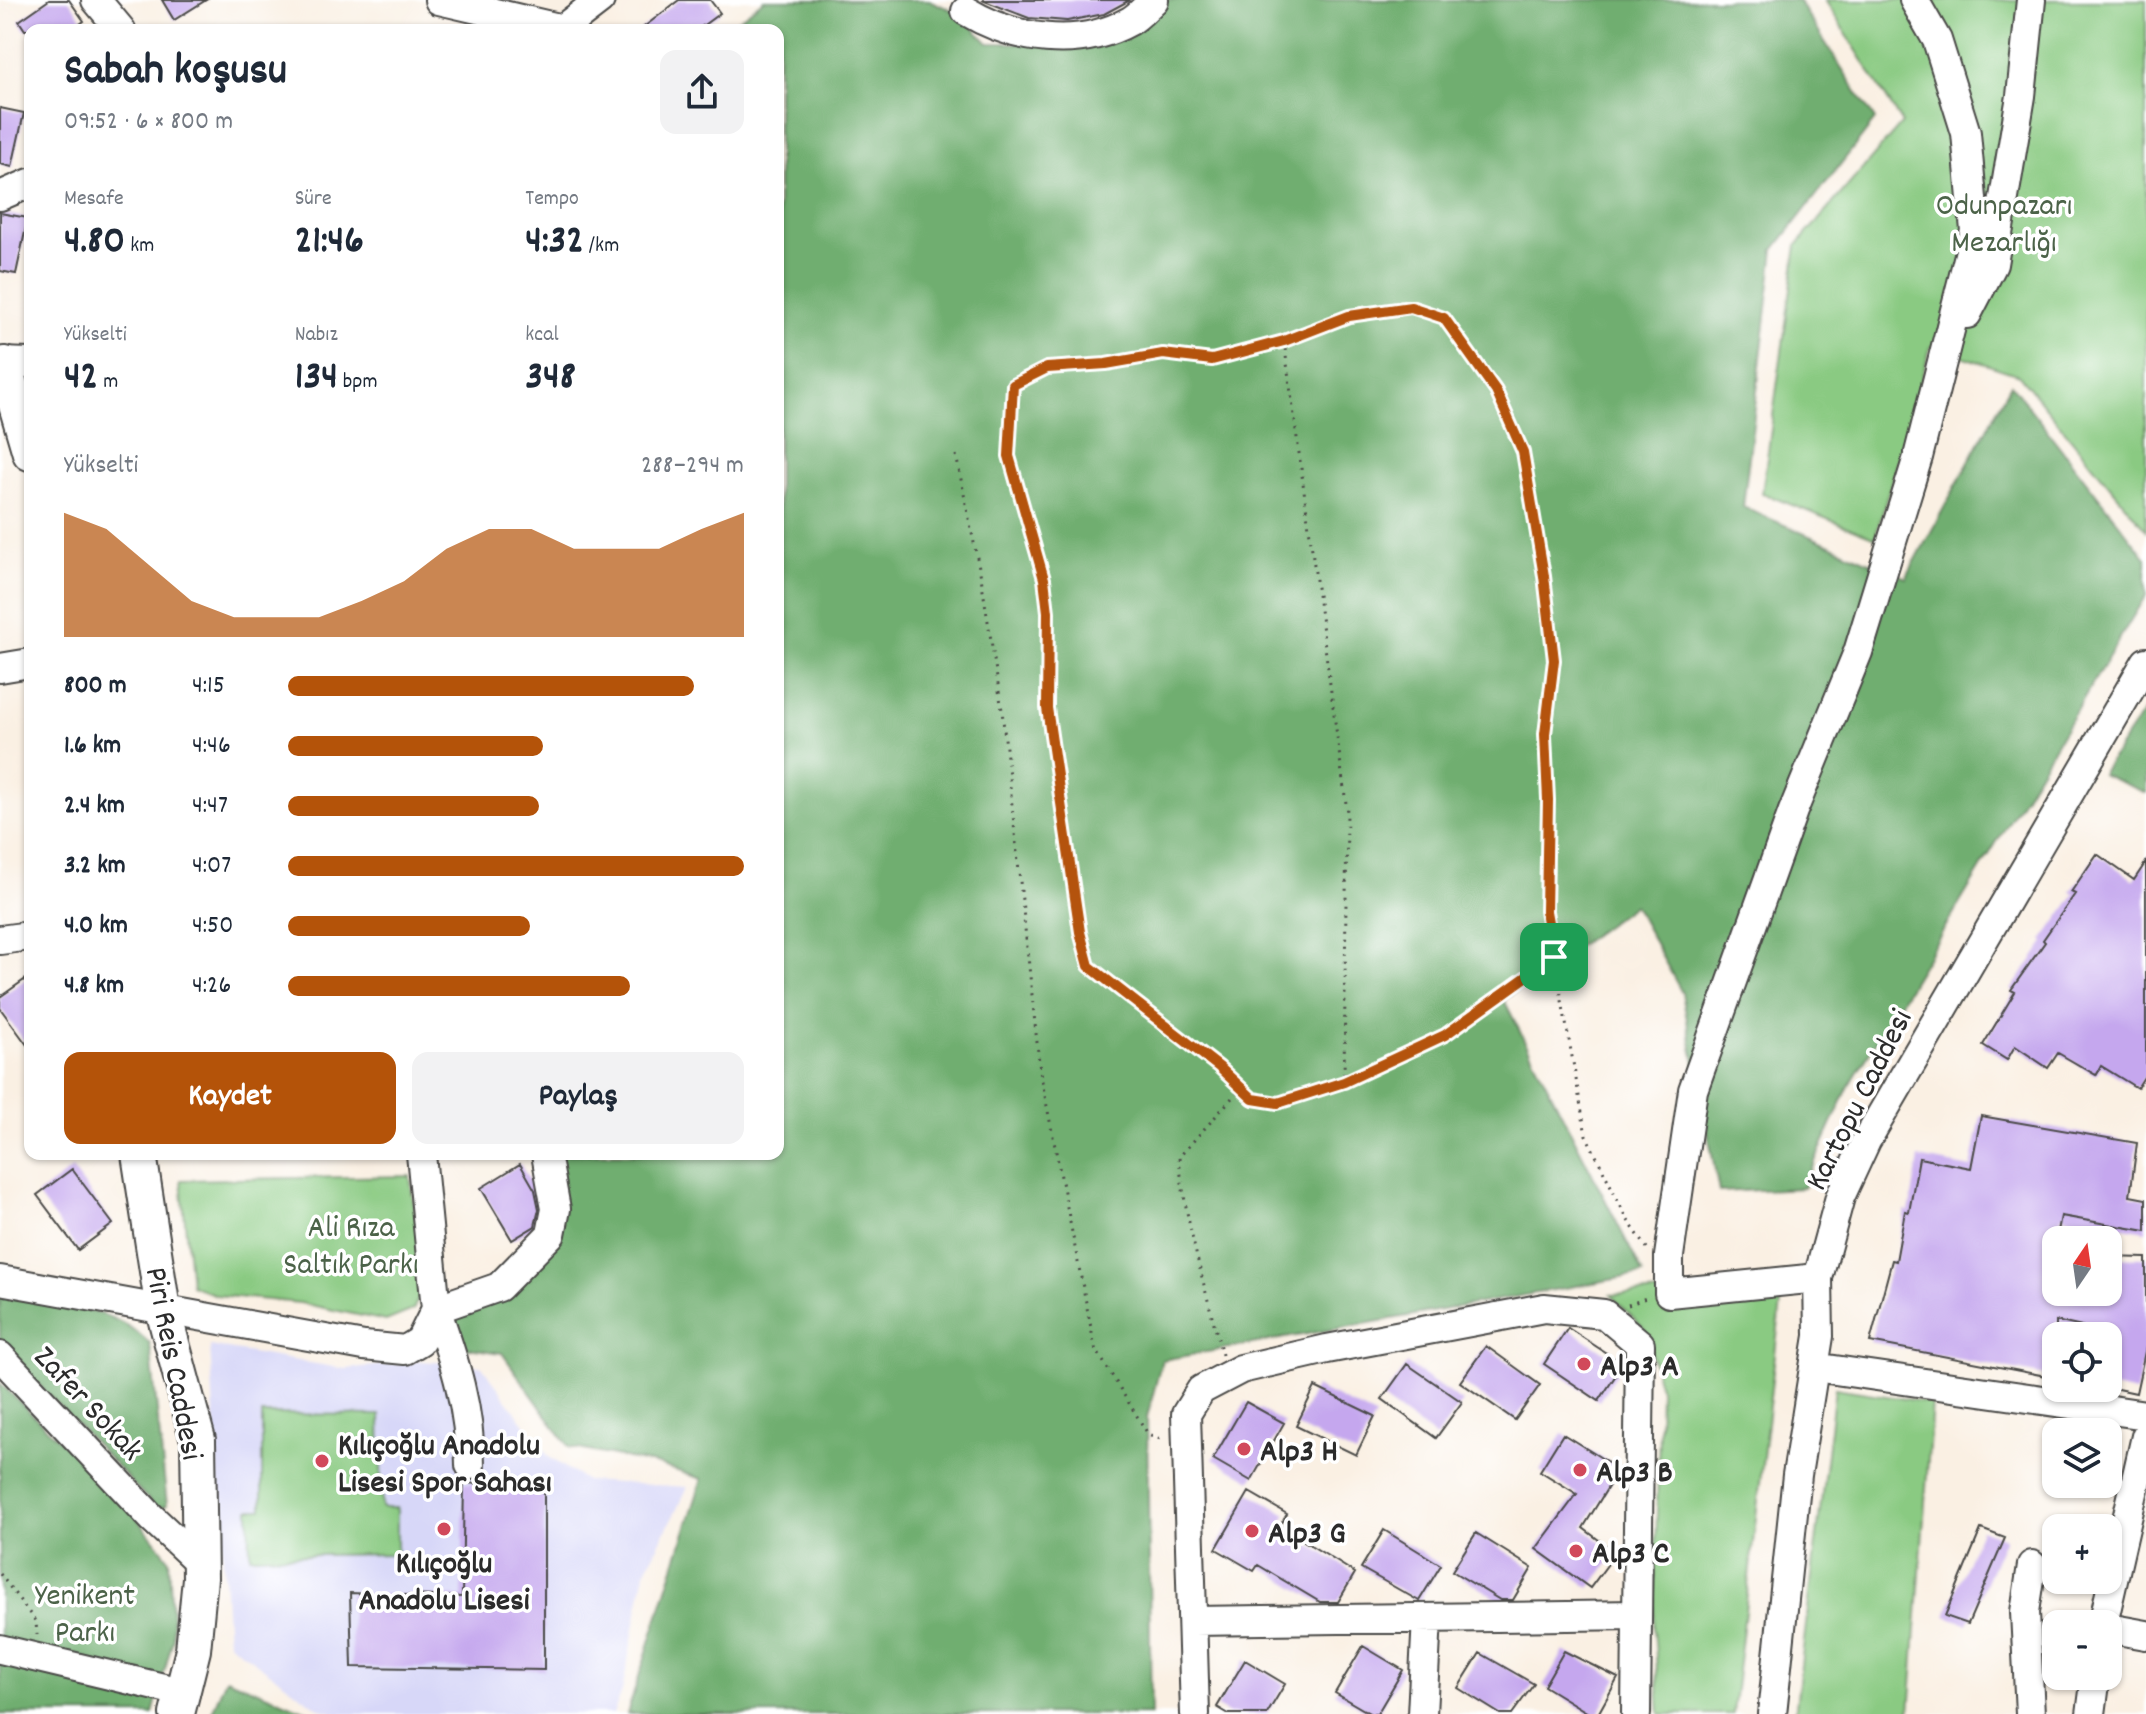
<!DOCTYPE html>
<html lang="tr">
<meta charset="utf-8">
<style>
body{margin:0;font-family:Dekko,sans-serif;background:#f2f2f3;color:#1f2937;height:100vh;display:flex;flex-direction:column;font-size:30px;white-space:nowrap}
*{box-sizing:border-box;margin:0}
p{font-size:26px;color:#747a83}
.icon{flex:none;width:44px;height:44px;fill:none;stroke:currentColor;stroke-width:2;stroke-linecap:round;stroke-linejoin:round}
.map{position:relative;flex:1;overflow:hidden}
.details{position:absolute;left:24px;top:24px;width:760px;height:1136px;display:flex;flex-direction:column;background:#fff;border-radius:16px;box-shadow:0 2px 6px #0004}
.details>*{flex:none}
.needle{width:52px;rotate:13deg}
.buttons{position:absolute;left:2042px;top:1226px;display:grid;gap:16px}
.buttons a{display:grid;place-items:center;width:80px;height:80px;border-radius:16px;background:#fff;box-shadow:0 2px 6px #0004;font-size:40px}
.pin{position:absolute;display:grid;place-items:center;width:68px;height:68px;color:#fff;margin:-34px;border-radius:16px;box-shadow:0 4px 12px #0006}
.round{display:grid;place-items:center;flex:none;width:84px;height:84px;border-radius:16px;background:#f2f2f3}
.summary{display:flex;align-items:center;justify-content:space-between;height:136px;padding:0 40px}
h1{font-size:44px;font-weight:800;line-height:60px}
.stats{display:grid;grid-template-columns:repeat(3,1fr);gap:12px;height:136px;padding:8px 40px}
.stats div{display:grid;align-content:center}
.stats b{font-size:40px;font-weight:800}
.stats small{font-size:22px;font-weight:400}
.stats p{font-size:22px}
.chart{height:224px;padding:16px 40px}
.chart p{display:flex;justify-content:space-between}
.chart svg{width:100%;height:144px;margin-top:8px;fill:#b45309;opacity:.7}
.button{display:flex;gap:16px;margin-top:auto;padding:16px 40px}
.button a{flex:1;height:92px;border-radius:16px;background:#b45309;color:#fff;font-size:32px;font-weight:800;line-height:92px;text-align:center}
.button a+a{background:#f2f2f3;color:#1f2937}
ul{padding:0 40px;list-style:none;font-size:26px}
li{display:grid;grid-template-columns:128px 96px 1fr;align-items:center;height:60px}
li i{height:20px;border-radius:10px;background:#b45309}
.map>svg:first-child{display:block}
</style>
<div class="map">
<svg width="2146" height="1714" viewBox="0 0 2146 1714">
<rect width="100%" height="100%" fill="#fff"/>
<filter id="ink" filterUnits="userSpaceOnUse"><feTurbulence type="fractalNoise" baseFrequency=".0125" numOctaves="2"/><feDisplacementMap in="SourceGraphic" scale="16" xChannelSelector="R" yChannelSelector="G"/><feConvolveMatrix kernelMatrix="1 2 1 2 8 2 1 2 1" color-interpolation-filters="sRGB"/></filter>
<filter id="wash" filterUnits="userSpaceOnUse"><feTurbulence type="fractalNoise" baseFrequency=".006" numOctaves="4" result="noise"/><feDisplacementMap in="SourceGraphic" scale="32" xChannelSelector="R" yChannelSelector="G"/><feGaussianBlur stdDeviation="1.8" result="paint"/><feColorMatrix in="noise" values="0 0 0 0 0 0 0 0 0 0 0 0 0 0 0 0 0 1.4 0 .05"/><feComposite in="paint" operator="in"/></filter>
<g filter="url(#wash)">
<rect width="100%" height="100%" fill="#faf0e3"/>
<path fill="#d7d7f8" d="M 210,1346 L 346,1369 L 422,1361 L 482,1366 L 549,1457 L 586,1481 L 688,1487 L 645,1572 L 622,1691 L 613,1714 L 338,1714 L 320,1709 L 228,1642 Z"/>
<path fill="#8aca82" stroke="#5a7a56" stroke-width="2" d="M 1825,0 L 2146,0 L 2146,530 L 2019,375 L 1931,346 L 1875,538 L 1762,493 L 1797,245 L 1902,123 Z
M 410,1176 L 425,1284 L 413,1310 L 386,1321 L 300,1303 L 216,1295 L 191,1285 L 181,1180 Z
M 1783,1286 L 1733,1714 L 1660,1714 L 1654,1628 L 1660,1390 L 1646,1331 L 1611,1295 Z
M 1835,1388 L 1932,1403 L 1910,1714 L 1795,1714 Z
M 262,1414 L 380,1415 L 382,1508 L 397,1508 L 397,1554 L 250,1556 L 249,1509 L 262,1509 Z"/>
<path fill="#6fae70" stroke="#4d6c4e" stroke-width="2" d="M 764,0 L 929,0 L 960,14 L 988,43 L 1044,43 L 1160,0 L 1798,0 L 1875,120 L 1774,250 L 1743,507 L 1906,578 L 2011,384 L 2146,558 L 2146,595 L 1848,1088 L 1803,1188 L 1719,1192 L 1682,993 L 1634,905 L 1504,1000 L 1643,1274 L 1162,1360 L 1147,1417 L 1151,1714 L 627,1714 L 702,1479 L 659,1465 L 569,1447 L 502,1353 L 420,1341 L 499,1287 L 551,1234 L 548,1154 L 778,1154 L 778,30 L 725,30 Z
M 2146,708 L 2146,793 L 2101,774 Z
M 0,1296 C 52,1304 112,1304 150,1344 L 167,1505 L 158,1510 L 0,1344 Z
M 0,1383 L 130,1509 L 169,1559 L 173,1639 L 153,1714 L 0,1714 Z
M 226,1678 L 314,1714 L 211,1714 Z"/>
<g id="blocks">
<path fill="#c5a7ee" d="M 49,0 L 69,0 L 84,21 L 72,30 L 25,30 L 19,21 Z
M 162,0 L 206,0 L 174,20 Z
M 679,0 L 710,0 L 720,13 L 697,30 L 640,30 Z
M 982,0 L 1130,0 L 1104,14 L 1067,21 L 1029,18 Z
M 0,108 L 24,113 L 12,167 L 0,164 Z
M 0,213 L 28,218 L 16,274 L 0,271 Z
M 2097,854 L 2134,880 L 2146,862 L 2146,1074 L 2137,1088 L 2101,1066 L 2096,1075 L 2058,1053 L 2048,1068 L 2015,1046 L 2007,1060 L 1983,1045 L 2015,992 L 2011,990 L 2045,942 L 2043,940 L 2075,894 L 2071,892 Z
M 30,976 L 30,1049 L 0,1008 L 0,997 Z
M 1981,1116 L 2137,1143 L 2130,1196 L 2146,1199 L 2146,1231 L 2061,1216 L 2047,1287 L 2108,1301 L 2108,1257 L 2146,1258 L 2146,1347 L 2136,1393 L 2108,1387 L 2108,1333 L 2056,1321 L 2056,1378 L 1870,1342 L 1892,1260 L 1896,1261 L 1905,1211 L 1909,1212 L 1919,1158 L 1971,1168 Z
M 520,1164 L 535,1190 L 539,1209 L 535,1226 L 512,1240 L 481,1188 Z
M 72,1169 L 113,1224 L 78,1250 L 37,1195 Z
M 1568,1328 L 1623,1364 L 1599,1401 L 1544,1364 Z
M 1486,1346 L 1540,1385 L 1515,1420 L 1460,1382 Z
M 1407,1364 L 1462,1402 L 1436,1438 L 1382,1399 Z
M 1315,1387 L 1375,1416 L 1356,1455 L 1296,1426 Z
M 1246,1402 L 1284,1423 L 1251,1481 L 1213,1459 Z
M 1563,1434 L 1619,1469 L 1583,1528 L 1616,1553 L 1590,1588 L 1536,1549 L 1577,1494 L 1540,1471 Z
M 464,1483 L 544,1488 L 544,1670 L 352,1667 L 350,1593 L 462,1597 Z
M 1249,1492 L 1287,1514 L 1280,1526 L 1355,1573 L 1338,1602 L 1320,1602 L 1258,1565 L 1254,1571 L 1216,1549 Z
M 1981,1529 L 2005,1538 L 1968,1624 L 1945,1616 Z
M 1384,1530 L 1441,1565 L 1419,1601 L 1361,1568 Z
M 1476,1533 L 1532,1568 L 1513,1600 L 1500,1600 L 1452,1571 Z
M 1363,1646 L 1403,1670 L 1377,1714 L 1371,1714 L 1335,1693 Z
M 1564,1651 L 1618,1678 L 1598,1714 L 1590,1714 L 1544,1686 Z
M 1480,1653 L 1534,1684 L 1512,1714 L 1500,1714 L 1458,1688 Z
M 1245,1660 L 1285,1684 L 1267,1714 L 1229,1714 L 1217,1707 Z"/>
</g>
</g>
<g filter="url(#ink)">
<use href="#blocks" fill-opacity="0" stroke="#4a4947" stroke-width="2"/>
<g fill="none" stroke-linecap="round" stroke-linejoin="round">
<g stroke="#4a4947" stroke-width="32">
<path id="minor" d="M 96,0 L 121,30
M 439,0 L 563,29
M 966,11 C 1014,40 1078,50 1130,21 C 1139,16 1147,6 1154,0
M 561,30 L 600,0
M 0,196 L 30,183
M 1967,314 L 1993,264 L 2021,96 L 2031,0
M 0,362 L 30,363
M 0,668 L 30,663
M 0,940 L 30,936
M 1818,1278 L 1669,1293 L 1669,1256 L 1693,1090 L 1793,811 L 1858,652 L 1918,457 L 1975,231 L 1966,133 L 1937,40 L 1914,0
M 0,1280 L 364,1346 L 405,1350 L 420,1341 L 436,1309 L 421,1154
M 0,1356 L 152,1518 L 199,1562
M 1814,1367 L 2146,1415
M 470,1465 C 470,1409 455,1362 436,1309 L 499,1287 L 551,1234 L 556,1209 L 546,1154
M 1193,1621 L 1637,1615
M 2103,1624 L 2146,1436
M 2108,1628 L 2146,1635
M 0,1649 L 185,1693
M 1195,1714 L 1186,1414 L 1201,1390 L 1241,1369 L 1327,1349 L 1544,1308 L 1604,1314 L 1640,1344 L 1636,1714
M 1422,1714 L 1427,1618
M 1772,1714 L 1797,1475 L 1819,1336 L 1818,1278 L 1840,1197 L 1866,1141 L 2146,662
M 2030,1714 L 2025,1612 L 2032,1565
M 2091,1714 L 2096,1676"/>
</g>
<g stroke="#4a4947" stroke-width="38">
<path id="major" d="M 4,364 L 30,453
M 139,1154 L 163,1310 L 198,1440 L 200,1578 L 193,1650 L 177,1714"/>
</g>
<path stroke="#4a4947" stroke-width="3" stroke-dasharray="2 6" stroke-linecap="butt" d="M 1284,341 L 1347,811 L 1344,1081
M 956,455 L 981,577 L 1002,710 L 1040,1071 L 1095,1348 L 1148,1434 L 1165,1441
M 1554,957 L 1445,1035 L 1344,1082 L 1278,1103 L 1253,1099 L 1219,1067 L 1089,966 L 1080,932 L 1047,708 L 1048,612 L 1044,579 L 1009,456 L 1013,385 L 1047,368 L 1106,364 L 1163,354 L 1212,360 L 1284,341 L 1349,316 L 1411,307 L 1444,318 L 1496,391 L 1523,452 L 1544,576 L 1554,660 L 1545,734 L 1548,800 L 1546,911 L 1586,1135 L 1627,1219 L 1647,1248
M 1628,1305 L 1646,1298
M 1222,1355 C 1206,1289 1185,1224 1179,1157 L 1241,1088
M 0,1574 L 36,1622 L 37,1635"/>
<use href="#minor" stroke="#fff" stroke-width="28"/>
<use href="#major" stroke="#fff" stroke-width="34"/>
</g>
</g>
<g fill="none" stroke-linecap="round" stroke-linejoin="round" filter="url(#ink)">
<g stroke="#fff" stroke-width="16">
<path id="route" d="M 1411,307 L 1444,318 L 1496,391 L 1523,452 L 1544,576 L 1554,660 L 1545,734 L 1548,800 L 1546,911 L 1554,957 L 1445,1035 L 1344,1082 L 1278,1103 L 1253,1099 L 1219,1067 L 1089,966 L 1080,932 L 1047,708 L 1048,612 L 1044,579 L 1009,456 L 1013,385 L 1047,368 L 1106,364 L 1163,354 L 1212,360 L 1284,341 L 1349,316 Z"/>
</g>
<use href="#route" stroke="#b45309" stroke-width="10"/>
</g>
<g fill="#d1495b" stroke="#fff" stroke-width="3">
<circle cx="1584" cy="1364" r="8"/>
<circle cx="1244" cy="1449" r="8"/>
<circle cx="322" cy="1461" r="8"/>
<circle cx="1580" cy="1470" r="8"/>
<circle cx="444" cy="1529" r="8"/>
<circle cx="1252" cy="1531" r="8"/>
<circle cx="1576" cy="1551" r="8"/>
</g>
<g text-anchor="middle" stroke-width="7" stroke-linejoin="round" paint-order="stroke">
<g font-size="32" fill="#4c6349" stroke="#fff">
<text x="2004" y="214">Odunpazarı<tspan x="2004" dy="37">Mezarlığı</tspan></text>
<text x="351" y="1236">Ali Rıza<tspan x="351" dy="37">Saltık Parkı</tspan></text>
<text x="85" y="1604">Yenikent<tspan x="85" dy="37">Parkı</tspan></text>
</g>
<g font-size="32" fill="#2b2b2b" stroke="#fff">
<text transform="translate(1857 1099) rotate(-63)" y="11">Kartopu Caddesi</text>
<text transform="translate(176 1363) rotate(79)" y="11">Piri Reis Caddesi</text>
<text transform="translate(90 1402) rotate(47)" y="11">Zafer Sokak</text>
</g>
<g font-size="32" font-weight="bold" fill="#2b2b2b" stroke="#fff" text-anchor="start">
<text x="1600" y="1375">Alp3 A</text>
<text x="338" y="1454">Kılıçoğlu Anadolu<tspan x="338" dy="37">Lisesi Spor Sahası</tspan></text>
<text x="1260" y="1460">Alp3 H</text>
<text x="1596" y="1481">Alp3 B</text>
<text x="1268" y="1542">Alp3 G</text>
<text x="1592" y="1562">Alp3 C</text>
<text x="444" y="1572" text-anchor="middle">Kılıçoğlu<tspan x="444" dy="37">Anadolu Lisesi</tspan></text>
</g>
</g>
</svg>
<div class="buttons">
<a><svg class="needle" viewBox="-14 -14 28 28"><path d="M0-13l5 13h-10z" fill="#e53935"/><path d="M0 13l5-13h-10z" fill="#747a83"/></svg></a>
<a><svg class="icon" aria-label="locate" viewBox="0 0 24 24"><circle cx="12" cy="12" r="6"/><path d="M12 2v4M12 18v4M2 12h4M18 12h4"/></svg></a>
<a><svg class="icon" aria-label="layers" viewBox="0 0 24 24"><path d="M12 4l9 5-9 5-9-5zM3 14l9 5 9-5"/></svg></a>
<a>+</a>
<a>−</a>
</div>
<div class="pin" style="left:1554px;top:957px;background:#1e9e55"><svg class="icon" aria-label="arrive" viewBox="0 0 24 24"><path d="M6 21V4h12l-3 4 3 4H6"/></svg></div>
<section class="details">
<div class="summary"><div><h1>Sabah koşusu</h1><p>09:52 · 6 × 800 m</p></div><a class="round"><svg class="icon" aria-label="share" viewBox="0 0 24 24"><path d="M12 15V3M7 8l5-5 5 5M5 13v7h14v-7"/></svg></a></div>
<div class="stats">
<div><p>Mesafe</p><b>4.80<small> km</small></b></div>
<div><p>Süre</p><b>21:46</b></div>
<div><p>Tempo</p><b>4:32<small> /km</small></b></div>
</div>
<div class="stats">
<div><p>Yükselti</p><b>42<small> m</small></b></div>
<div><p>Nabız</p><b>134<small> bpm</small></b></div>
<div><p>kcal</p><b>348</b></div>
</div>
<div class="chart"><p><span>Yükselti</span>288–294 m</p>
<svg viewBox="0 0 160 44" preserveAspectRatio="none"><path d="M0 44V6L10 11L20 22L30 33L40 38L50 38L60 38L70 33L80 27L90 17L100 11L110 11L120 17L130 17L140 17L150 11L160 6V44z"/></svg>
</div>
<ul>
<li><b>800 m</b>4:15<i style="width:89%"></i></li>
<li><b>1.6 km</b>4:46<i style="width:56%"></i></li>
<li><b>2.4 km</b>4:47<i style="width:55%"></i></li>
<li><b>3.2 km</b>4:07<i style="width:100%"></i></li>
<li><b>4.0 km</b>4:50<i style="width:53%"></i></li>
<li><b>4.8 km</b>4:26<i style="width:75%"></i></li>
</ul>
<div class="button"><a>Kaydet</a><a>Paylaş</a></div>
</section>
</div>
